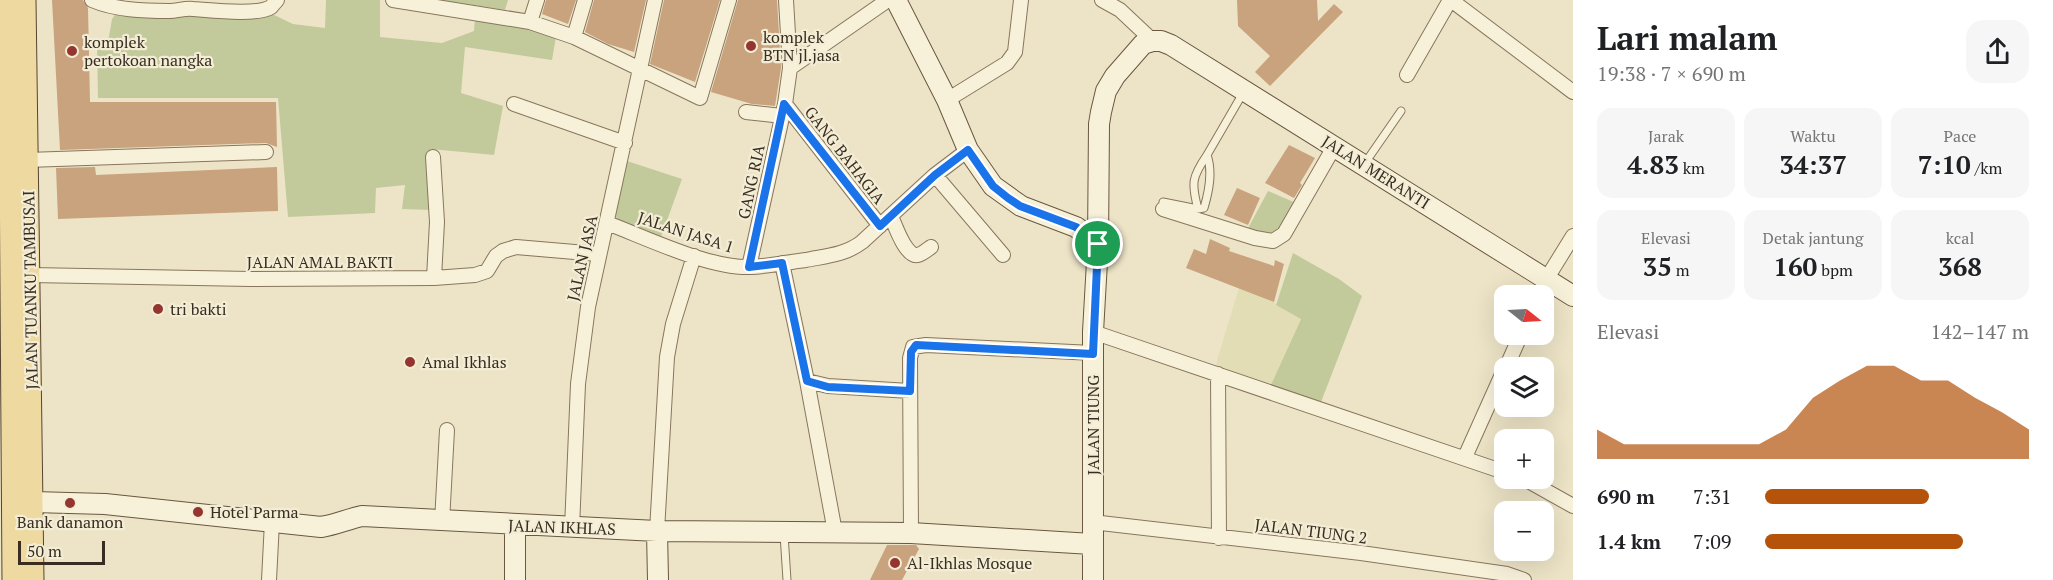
<!DOCTYPE html>
<html lang="id">
<meta charset="utf-8">
<style>
body{margin:0;font-family:"PT Serif",serif;background:#f6f6f6;color:#202124;height:100vh;display:flex;flex-direction:column;font-size:22px;white-space:nowrap}
*{box-sizing:border-box;margin:0}
p{font-size:20px;color:#757577}
.icon{flex:none;width:33px;height:33px;fill:none;stroke:currentColor;stroke-width:2;stroke-linecap:round;stroke-linejoin:round}
.map{position:relative;flex:1;overflow:hidden}
.side{display:flex;flex-direction:column;background:#fff;width:480px}
.side>*{flex:none}
.needle{width:39px;rotate:108deg}
.controls{position:absolute;left:1494px;top:285px;display:grid;gap:12px}
.controls a{display:grid;place-items:center;width:60px;height:60px;border-radius:12px;background:#fff;box-shadow:0 6px 24px #0002;font-size:30px}
.scale{position:absolute;left:18px;bottom:15px;width:87px;box-sizing:border-box;padding-left:6px;border:3px solid #382d20;border-top:0;font-size:16px;line-height:21px;white-space:nowrap;color:#382d20;-webkit-text-stroke:4px #f4edd6;paint-order:stroke}
.pin{position:absolute;display:grid;place-items:center;width:51px;height:51px;color:#fff;margin:-26px;border:3px solid #fff;border-radius:50%;box-shadow:0 2px 6px #0007}
.round{display:grid;place-items:center;flex:none;width:63px;height:63px;border-radius:18px;background:#f6f6f6}
.overview{display:flex;align-items:center;justify-content:space-between;height:102px;padding:0 24px}
h1{font-size:33px;font-weight:800;line-height:45px}
.figures{display:grid;grid-template-columns:repeat(3,1fr);gap:9px;height:102px;padding:6px 24px}
.figures div{display:grid;align-content:center;border-radius:15px;background:#f6f6f6;text-align:center}
.figures b{font-size:26px;font-weight:800}
.figures small{font-size:16px;font-weight:400}
.figures p{font-size:16px}
.chart{height:168px;padding:12px 24px}
.chart p{display:flex;justify-content:space-between}
.chart svg{width:100%;height:108px;margin-top:6px;fill:#b45309;opacity:.7}
ul{padding:0 24px;list-style:none;font-size:20px}
li{display:grid;grid-template-columns:96px 72px 1fr;align-items:center;height:45px}
li i{height:15px;border-radius:8px;background:#b45309}
main{display:flex;flex:1;min-height:0}
.map>svg:first-child{display:block}
</style>
<main>
<div class="map">
<svg width="1573" height="580" viewBox="0 0 1573 580">
<rect width="100%" height="100%" fill="#ede4c7"/>
<path fill="#e2ddb4" d="M 1239,288 L 1274,302 L 1276,305 L 1301,318 L 1270,387 L 1215,367 Z"/>
<path fill="#c2ca9b" d="M 326,0 L 380,0 L 380,37 L 442,43 L 474,31 L 475,18 L 524,25 L 556,37 L 552,60 L 465,47 L 461,93 L 503,106 L 494,155 L 431,149 L 431,210 L 402,209 L 405,185 L 376,188 L 375,213 L 288,217 L 278,98 L 98,98 L 97,44 L 108,42 L 112,19 L 117,12 L 174,15 L 227,16 L 270,13 L 293,24 L 325,28 Z
M 440,0 L 508,0 L 505,10 Z
M 624,160 L 682,179 L 661,237 L 618,220 L 614,214 Z
M 1268,191 L 1296,203 L 1280,233 L 1271,237 L 1246,232 Z
M 1293,253 L 1339,279 L 1362,296 L 1321,402 L 1270,387 L 1301,319 L 1276,305 Z"/>
<path fill="#c9a27e" d="M 52,0 L 83,0 L 88,8 L 90,102 L 276,102 L 277,147 L 266,143 L 60,150 Z
M 546,0 L 576,0 L 568,24 L 542,14 Z
M 594,0 L 646,0 L 634,52 L 608,44 L 585,32 Z
M 664,0 L 720,0 L 695,82 L 650,64 Z
M 738,0 L 777,0 L 781,68 L 775,106 L 752,104 L 711,92 Z
M 1237,0 L 1317,0 L 1318,21 L 1334,4 L 1343,12 L 1270,86 L 1255,72 L 1270,56 L 1238,26 Z
M 1289,145 L 1315,158 L 1300,183 L 1302,185 L 1294,198 L 1265,183 Z
M 95,167 L 96,175 L 277,167 L 278,211 L 58,219 L 56,168 Z
M 1237,188 L 1260,198 L 1248,225 L 1224,215 Z
M 1210,239 L 1230,248 L 1229,251 L 1274,266 L 1275,260 L 1284,264 L 1274,302 L 1186,268 L 1194,249 L 1206,254 Z
M 887,545 L 916,545 L 919,549 L 902,580 L 870,580 Z"/>
<g fill="none" stroke-linecap="round" stroke-linejoin="round">
<g stroke="#87765d" stroke-width="9">
<path id="lane" d="M 1207,155 C 1192,177 1191,183 1198,209 L 1204,208 C 1209,191 1213,172 1207,155 L 1243,93
M 1365,163 L 1401,111
M 1163,202 L 1198,209
M 784,534 L 787,580"/>
</g>
<g stroke="#87765d" stroke-width="16">
<path id="street" d="M 92,0 C 115,10 144,11 169,11 C 177,11 185,8 193,9 C 209,10 257,16 271,7 C 272,6 276,1 277,0
M 393,0 L 530,22 L 574,37 L 700,98 L 729,0
M 1102,0 L 1120,10 L 1153,41
M 1451,0 L 1573,92
M 530,22 L 537,0
M 574,37 L 585,0
M 790,68 L 888,0
M 1407,75 L 1450,0
M 947,100 L 1007,63 L 1015,52 L 1021,0
M 514,104 L 625,143
M 785,104 L 880,226
M 746,112 L 782,116
M 433,157 L 437,222 L 434,278
M 27,160 L 266,152
M 935,175 L 1003,255
M 1163,209 L 1255,238 L 1273,241 L 1284,234 L 1334,147
M 891,216 C 895,225 906,258 918,255 C 922,254 927,250 931,247
M 607,223 C 647,238 710,269 751,267 C 770,266 788,262 806,260 C 826,256 845,255 862,242 L 935,175 L 968,150
M 782,263 L 807,381 L 835,532
M 749,267 L 785,104 L 790,68 L 786,0
M 30,275 L 251,279 L 434,278 L 475,275 L 487,271 L 496,256 L 503,251 L 516,247 L 598,254
M 1539,296 L 1547,278 L 1573,236
M 1093,332 L 1504,472
M 1506,368 L 1521,334
M 1218,374 L 1219,538
M 807,381 L 828,386 L 910,391
M 1465,457 L 1504,370
M 1523,478 L 1573,506
M 442,522 L 447,430
M 1092,522 L 1361,553 L 1507,574 L 1524,580
M 572,528 L 578,384 L 588,307 L 655,0
M 657,531 L 667,357 L 673,324 L 694,256
M 911,533 L 910,358 L 913,347 L 926,345 L 1093,353
M 269,580 L 272,522"/>
</g>
<g stroke="#695740" stroke-width="22">
<path id="secondary" d="M 896,0 L 947,100 L 968,150 L 993,186 L 1021,206 L 1076,227 L 1098,244
M 33,502 L 105,504 L 321,527 C 335,525 348,519 362,516 L 657,531 L 911,533 L 1092,544
M 657,531 L 658,580
M 515,580 L 515,525
M 1093,580 L 1093,332 L 1098,244 L 1099,124 L 1101,112 L 1106,91 L 1115,76 L 1143,44 L 1153,41 L 1161,41 L 1171,45 L 1573,296"/>
</g>
<g stroke="#564431" stroke-width="23">
<path id="primary" d="M 9,0 L 13,580
M 25,0 L 33,580"/>
</g>
<use href="#lane" stroke="#f8f1da" stroke-width="7"/>
<use href="#street" stroke="#f8f1da" stroke-width="14"/>
<use href="#secondary" stroke="#f8f1da" stroke-width="20"/>
<use href="#primary" stroke="#eedaa1" stroke-width="21"/>
</g>
<g fill="none" stroke-linecap="round" stroke-linejoin="round">
<g stroke="#fff" stroke-width="12">
<path id="route" d="M 784,104 L 880,226 L 935,175 L 968,150 L 993,186 L 1008,198 L 1020,206 L 1076,227 L 1098,244 L 1093,354 L 916,345 L 911,352 L 910,391 L 828,387 L 807,381 L 782,263 L 749,267 Z"/>
</g>
<use href="#route" stroke="#1a73e8" stroke-width="8"/>
</g>
<g fill="#94352f" stroke="#f4edd6" stroke-width="2">
<circle cx="751" cy="46" r="6"/>
<circle cx="72" cy="51" r="6"/>
<circle cx="158" cy="309" r="6"/>
<circle cx="410" cy="362" r="6"/>
<circle cx="70" cy="503" r="6"/>
<circle cx="198" cy="512" r="6"/>
<circle cx="895" cy="563" r="6"/>
</g>
<g text-anchor="middle" stroke-width="4.5" stroke-linejoin="round" paint-order="stroke">
<g font-size="16" fill="#382d20" stroke="#f4edd6" text-anchor="start">
<text x="763" y="43">komplek<tspan x="763" dy="18">BTN jl.jasa</tspan></text>
<text x="84" y="48">komplek<tspan x="84" dy="18">pertokoan nangka</tspan></text>
<text x="170" y="315">tri bakti</text>
<text x="422" y="368">Amal Ikhlas</text>
<text x="210" y="518">Hotel Parma</text>
<text x="70" y="528" text-anchor="middle">Bank danamon</text>
<text x="907" y="569">Al-Ikhlas Mosque</text>
</g>
<g font-size="16" fill="#382d20" stroke="#f4edd6">
<text transform="translate(845 155) rotate(52)" y="6">GANG BAHAGIA</text>
<text transform="translate(1376 172) rotate(32)" y="6">JALAN MERANTI</text>
<text transform="translate(751 182) rotate(-78)" y="6">GANG RIA</text>
<text transform="translate(686 232) rotate(18)" y="6">JALAN JASA 1</text>
<text transform="translate(582 258) rotate(-77)" y="6">JALAN JASA</text>
<text x="320" y="268">JALAN AMAL BAKTI</text>
<text transform="translate(30 290) rotate(-91)" y="6">JALAN TUANKU TAMBUSAI</text>
<text transform="translate(1093 425) rotate(-90)" y="6">JALAN TIUNG</text>
<text transform="translate(562 527) rotate(2)" y="6">JALAN IKHLAS</text>
<text transform="translate(1311 531) rotate(7)" y="6">JALAN TIUNG 2</text>
</g>
</g>
</svg>
<div class="controls">
<a><svg class="needle" viewBox="-14 -14 28 28"><path d="M0-13l5 13h-10z" fill="#e53935"/><path d="M0 13l5-13h-10z" fill="#757577"/></svg></a>
<a><svg class="icon" aria-label="layers" viewBox="0 0 24 24"><path d="M12 4l9 5-9 5-9-5zM3 14l9 5 9-5"/></svg></a>
<a>+</a>
<a>−</a>
</div>
<div class="scale">50 m</div>
<div class="pin" style="left:1098px;top:244px;background:#1e9e55"><svg class="icon" aria-label="arrive" viewBox="0 0 24 24"><path d="M6 21V4h12l-3 4 3 4H6"/></svg></div>
</div>
<section class="side">
<div class="overview"><div><h1>Lari malam</h1><p>19:38 · 7 × 690 m</p></div><a class="round"><svg class="icon" aria-label="share" viewBox="0 0 24 24"><path d="M12 15V3M7 8l5-5 5 5M5 13v7h14v-7"/></svg></a></div>
<div class="figures">
<div><p>Jarak</p><b>4.83<small> km</small></b></div>
<div><p>Waktu</p><b>34:37</b></div>
<div><p>Pace</p><b>7:10<small> /km</small></b></div>
</div>
<div class="figures">
<div><p>Elevasi</p><b>35<small> m</small></b></div>
<div><p>Detak jantung</p><b>160<small> bpm</small></b></div>
<div><p>kcal</p><b>368</b></div>
</div>
<div class="chart"><p><span>Elevasi</span>142–147 m</p>
<svg viewBox="0 0 160 44" preserveAspectRatio="none"><path d="M0 44V32L10 38L20 38L30 38L40 38L50 38L60 38L70 32L80 19L90 12L100 6L110 6L120 12L130 12L140 19L150 25L160 32V44z"/></svg>
</div>
<ul>
<li><b>690 m</b>7:31<i style="width:62%"></i></li>
<li><b>1.4 km</b>7:09<i style="width:75%"></i></li>
</ul>
</section>
</main>
